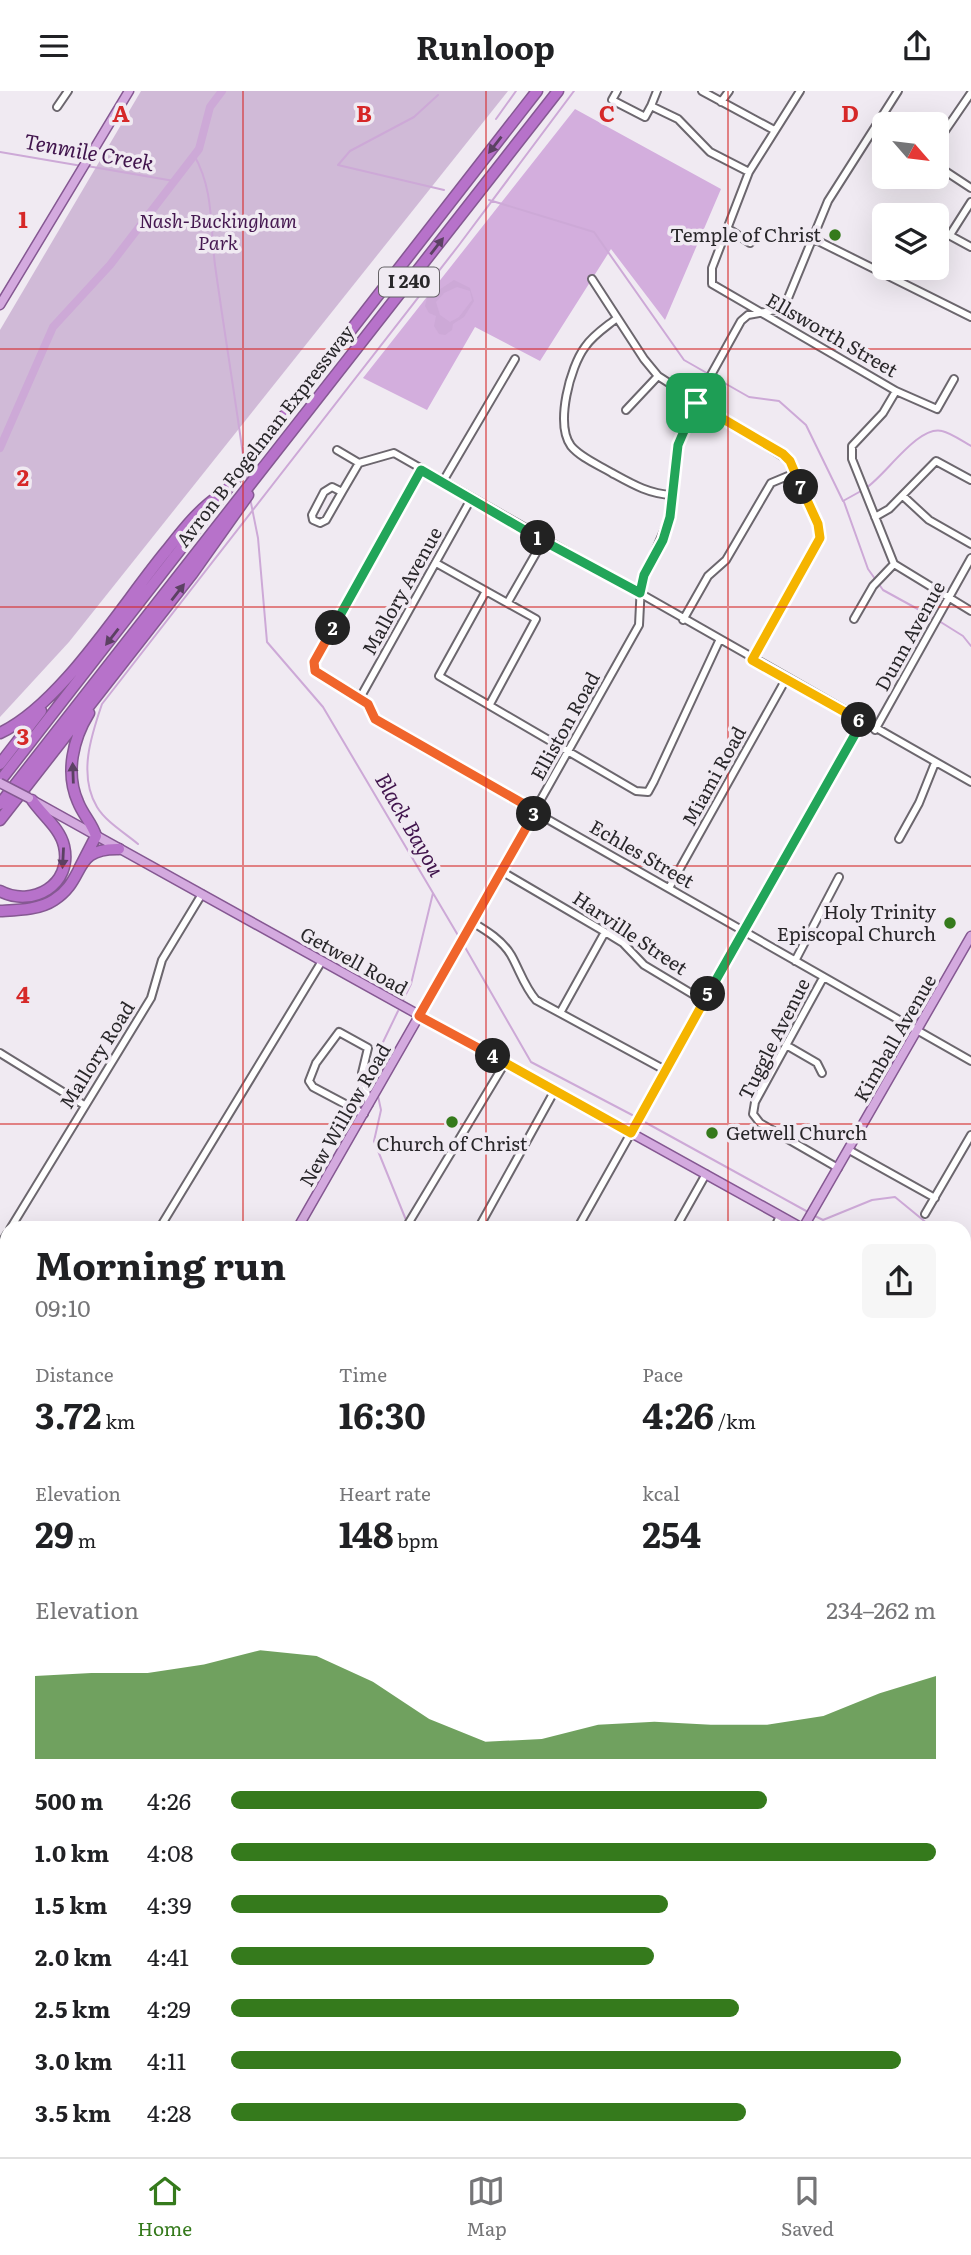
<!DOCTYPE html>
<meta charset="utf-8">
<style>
body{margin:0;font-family:Literata,serif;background:#f6f6f6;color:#202124;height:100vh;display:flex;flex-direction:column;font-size:26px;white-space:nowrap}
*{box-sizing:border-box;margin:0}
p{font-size:23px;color:#757577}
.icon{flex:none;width:38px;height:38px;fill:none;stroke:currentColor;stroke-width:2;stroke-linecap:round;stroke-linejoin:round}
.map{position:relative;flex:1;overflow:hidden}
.panel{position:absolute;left:0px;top:1130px;width:971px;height:936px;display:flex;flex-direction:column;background:#fff;border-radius:21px 21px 0 0;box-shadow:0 7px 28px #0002}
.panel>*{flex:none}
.needle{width:46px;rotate:118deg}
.buttons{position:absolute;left:872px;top:21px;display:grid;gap:14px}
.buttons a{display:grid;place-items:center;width:77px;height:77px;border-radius:10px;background:#fff;box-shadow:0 7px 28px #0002;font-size:35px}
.pin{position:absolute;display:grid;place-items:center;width:60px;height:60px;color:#fff;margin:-30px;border-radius:14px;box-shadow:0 4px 10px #0006}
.km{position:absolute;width:35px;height:35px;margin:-18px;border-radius:50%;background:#222;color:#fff;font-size:19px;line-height:35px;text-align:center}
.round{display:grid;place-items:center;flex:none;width:74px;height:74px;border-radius:10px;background:#f6f6f6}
.head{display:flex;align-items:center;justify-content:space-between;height:119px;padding:0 35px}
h1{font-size:38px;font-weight:700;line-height:52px}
.metrics{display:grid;grid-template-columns:repeat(3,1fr);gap:10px;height:119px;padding:7px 35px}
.metrics div{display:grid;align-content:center}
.metrics b{font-size:35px;font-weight:700}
.metrics small{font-size:19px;font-weight:400}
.metrics p{font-size:19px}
.chart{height:196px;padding:14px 35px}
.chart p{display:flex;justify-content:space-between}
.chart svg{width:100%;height:126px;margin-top:7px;fill:#357a1c;opacity:.7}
ul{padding:0 35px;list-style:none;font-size:23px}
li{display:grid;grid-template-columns:112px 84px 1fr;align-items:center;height:52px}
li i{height:18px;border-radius:9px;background:#357a1c}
header{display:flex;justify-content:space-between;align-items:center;height:91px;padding:0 35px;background:#fff;font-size:32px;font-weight:700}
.dock{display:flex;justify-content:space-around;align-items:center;height:98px;border-top:2px solid #e0e0e0;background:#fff;font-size:19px;color:#757577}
.dock a{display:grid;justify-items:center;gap:4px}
.dock .selected{color:#357a1c}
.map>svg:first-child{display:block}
</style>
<header><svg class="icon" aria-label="menu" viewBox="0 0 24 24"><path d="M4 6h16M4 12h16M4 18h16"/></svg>Runloop<svg class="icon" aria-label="share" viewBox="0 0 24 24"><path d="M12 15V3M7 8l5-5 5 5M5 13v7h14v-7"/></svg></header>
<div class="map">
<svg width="971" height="2066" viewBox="0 0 971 2066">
<rect width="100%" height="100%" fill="#f0eaf2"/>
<path fill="#d0bad7" d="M 141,0 L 508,0 L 69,551 L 0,626 L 0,239 Z"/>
<path fill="#d3aedd" d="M 575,18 L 721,98 L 665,229 L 611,158 L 540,270 L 475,236 L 427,319 L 363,287 Z"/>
<path fill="#cda9d7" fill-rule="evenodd" d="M 454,189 L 470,197 L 474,210 L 464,226 L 453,233 L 452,239 L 445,244 L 439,243 L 434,235 L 436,225 L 429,222 L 425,215 L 427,207 ZM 457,196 L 470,200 L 472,209 L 459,226 L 450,231 L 440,224 L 436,211 L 444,202 Z"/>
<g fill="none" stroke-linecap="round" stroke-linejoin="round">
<path stroke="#cda9d7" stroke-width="2" d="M 438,4 L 414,26 L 350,60 L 338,74 L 444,99
M 496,28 L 516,0
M 0,61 L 82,75
M 194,64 C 214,99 210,135 215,174 C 224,239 235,305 244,371
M 87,75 L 174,90
M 489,109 L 594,141 L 684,269 L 749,306 L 779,310 L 806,334 L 843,410 L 861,400
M 246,380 L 247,391
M 866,397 C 886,384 918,334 942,340 C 951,342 962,350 971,355
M 250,407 L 258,447 L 267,551 L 323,616 L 459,846
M 844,411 L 868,478 L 883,499 L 934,527
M 939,530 L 963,545 L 971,555
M 138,753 C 125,742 106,731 97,716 C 78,684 91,645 102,613 L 459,154 L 574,0
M 462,851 L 531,971 L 636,1026
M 403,909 L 411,893 L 433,802
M 375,994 L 371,976 L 398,920
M 378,1005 L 381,1019 L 374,1050 L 406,1129
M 641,1029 L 808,1121
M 813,1124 L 823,1129 L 872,1109 L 895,1106 L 934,1138
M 964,1157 L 971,1160
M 140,2066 L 144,2060
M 460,2066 L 461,2060"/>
<path stroke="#cda9d7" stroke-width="8" d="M 0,357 L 53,236 L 110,174 L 199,58 L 210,16 L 222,0"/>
<g stroke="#6c676e" stroke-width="10">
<path id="minor" d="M 617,0 L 612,9 L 645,26 L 651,15 L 678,28 L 710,61 L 749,81
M 702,0 L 774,39
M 800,0 L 749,81 L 712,177 L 712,193 L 896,300 L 937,318 L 954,288
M 721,11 L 729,0
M 651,15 L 657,0
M 57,16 L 68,0
M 936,53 L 971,2
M 936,74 L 971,97
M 727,137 L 750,152
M 936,137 L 971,156
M 950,144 L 971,111
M 810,146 L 971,226
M 875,177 L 884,163
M 592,188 L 644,268 L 658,285 L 790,370 L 818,434 L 818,452 L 752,569
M 617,227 C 606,236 593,244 585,256 C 570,276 555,333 571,355 C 581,367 599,374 612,382 C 632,393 649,403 672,404
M 896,300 L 883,322 L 852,355 L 852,368 L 894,473 L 971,520
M 626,319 L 658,285
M 337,359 L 359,372 L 394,362 L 971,691
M 421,379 L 314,571 L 315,580 C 335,595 369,602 375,628 L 393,640 L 971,970
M 442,392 L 515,268
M 332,396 L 342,401 L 326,429 L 320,432 L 313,429 L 312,424 L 324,401 Z
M 342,401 L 359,372
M 903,405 L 929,429 L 971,453
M 875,426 L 889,418 L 936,370 L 971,389
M 436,472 L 536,528 L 490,613
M 486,500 L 439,585 L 636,700 L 648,701 L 654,690 L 719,550
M 508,511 L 543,450
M 854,528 L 873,495 L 894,473
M 683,529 L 708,485 L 726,469 L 771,392 L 795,382
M 360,607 L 471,408
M 875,639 L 971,467
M 899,748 L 919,712 L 935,672
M 501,780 L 605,841 L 623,852 L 644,874 L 704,910
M 669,797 L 786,588
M 472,831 C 487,840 502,849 511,864 C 520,880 524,895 536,909 L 665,979
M 795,870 L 839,786
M 823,887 L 755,1011 L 753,1023 L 760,1032 L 838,1077
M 560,922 L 605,841
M 419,925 L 639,534 L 641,493 L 670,426 L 678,354 L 696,311 L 741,230 L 748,224 L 781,218 L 786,212 L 828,110 L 898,0
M 786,954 L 817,972 L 822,982
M 0,962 L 84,1014
M 364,1023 L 313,996 L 309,990 L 316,972 L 339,941 L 368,957 L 362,982 L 369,1013
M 849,1059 L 935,1107
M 925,1123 L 971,1044
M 10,1138 L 151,907 L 162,869 L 202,803
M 159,1138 L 322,870
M 405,1138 L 505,972
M 478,1138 L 555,999
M 577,1138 L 862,631
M 675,1138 L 706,1083
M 774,1138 L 780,1125
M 0,1154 L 7,1143
M 0,1242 L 7,1247
M 964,1313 L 971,1316
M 964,1377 L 971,1365
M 0,1384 L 7,1388
M 0,1408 L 7,1394
M 0,1443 L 7,1447
M 964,1497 L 971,1500
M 0,1502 L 7,1506
M 964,1596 L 971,1584
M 964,1647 L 971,1653
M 0,1725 L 7,1724
M 964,1725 L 971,1729
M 0,1791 L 7,1795
M 964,1934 L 971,1922
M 0,1985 L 7,1972
M 0,2034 L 7,2038
M 46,2060 L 58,2066
M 366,2060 L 368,2066
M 511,2060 L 511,2066
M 29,2066 L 32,2060
M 103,2066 L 106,2060
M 183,2066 L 187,2060
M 273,2066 L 283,2060
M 523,2066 L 533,2060
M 611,2066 L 614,2060
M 807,2066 L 811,2060
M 889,2066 L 892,2060
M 963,2066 L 971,2052"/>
</g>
<g stroke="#855892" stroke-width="11">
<path id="major" d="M 0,214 L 129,0
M 34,710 L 804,1138
M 803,1137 L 971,845
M 297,1138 L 419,925
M 964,1228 L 971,1232
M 0,1584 L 7,1571
M 0,1640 L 7,1644
M 964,1717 L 971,1706
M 684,2060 L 695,2066
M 397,2066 L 406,2060"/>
</g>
<g stroke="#855892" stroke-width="13">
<path id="highway" d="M 0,642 C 61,614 123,512 167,459 C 182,440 198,419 219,405
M 0,673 L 41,620
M 0,690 L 537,0
M 0,713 L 558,0
M 0,729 L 192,483 L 248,404
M 79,778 L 96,745 C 92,732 83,724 78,711 C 65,682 73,648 89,622
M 0,800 C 32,817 73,794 64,755 C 60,737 42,724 32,709
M 0,820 C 18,819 39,819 54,809 C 87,788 71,757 119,758"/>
</g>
<use href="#minor" stroke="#fff" stroke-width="6"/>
<use href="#major" stroke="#d4aadf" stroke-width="8"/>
<use href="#highway" stroke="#b772ca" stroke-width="10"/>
<g stroke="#855892" stroke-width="11" stroke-linecap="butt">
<path id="major-bridge" d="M 0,692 L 29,707"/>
</g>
<use href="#major-bridge" stroke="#d4aadf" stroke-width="8"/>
</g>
<defs><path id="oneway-solid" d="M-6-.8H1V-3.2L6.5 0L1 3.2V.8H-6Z" transform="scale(1.75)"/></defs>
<g fill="#5b4162">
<use href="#oneway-solid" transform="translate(495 54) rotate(128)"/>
<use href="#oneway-solid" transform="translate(437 155) rotate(-52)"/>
<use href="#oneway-solid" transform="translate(178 501) rotate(-52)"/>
<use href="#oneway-solid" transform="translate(112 546) rotate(128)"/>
<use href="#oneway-solid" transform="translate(73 682) rotate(-92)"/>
<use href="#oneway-solid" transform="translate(63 767) rotate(93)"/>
</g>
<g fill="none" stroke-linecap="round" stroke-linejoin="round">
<g stroke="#fff" stroke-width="14">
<path id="split-1" d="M 538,447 L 640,502 L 644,484 L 663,449 L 670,426 L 678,354 L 696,312"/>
</g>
<g stroke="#fff" stroke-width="14">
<path id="split-2" d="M 333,537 L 421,379 L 538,447"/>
</g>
<g stroke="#fff" stroke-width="14">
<path id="split-3" d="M 333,537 L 314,571 L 315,580 L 368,613 L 375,628 L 536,720 L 534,723"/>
</g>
<g stroke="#fff" stroke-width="14">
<path id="split-4" d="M 493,965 L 419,925 L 534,723"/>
</g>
<g stroke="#fff" stroke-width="14">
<path id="split-5" d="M 493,965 L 631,1042 L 708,903"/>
</g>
<g stroke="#fff" stroke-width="14">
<path id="split-6" d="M 708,903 L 862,631 L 859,629"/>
</g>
<g stroke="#fff" stroke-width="14">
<path id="split-7" d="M 801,396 L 818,433 L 820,447 L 752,569 L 859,629"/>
</g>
<g stroke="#fff" stroke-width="14">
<path id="split-8" d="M 696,312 L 783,363 L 790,370 L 801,396"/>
</g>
<use href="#split-1" stroke="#22a559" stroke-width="9"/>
<use href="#split-2" stroke="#22a559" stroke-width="9"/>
<use href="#split-3" stroke="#f0652b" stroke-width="9"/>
<use href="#split-4" stroke="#f0652b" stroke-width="9"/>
<use href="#split-5" stroke="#f5b400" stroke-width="9"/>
<use href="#split-6" stroke="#22a559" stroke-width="9"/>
<use href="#split-7" stroke="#f5b400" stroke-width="9"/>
<use href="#split-8" stroke="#f5b400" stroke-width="9"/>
</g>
<path fill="none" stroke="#d62828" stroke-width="2" stroke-opacity="0.55" d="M 243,0 L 243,1138M 486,0 L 486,1138M 728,0 L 728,1138M 0,258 L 971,258M 0,516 L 971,516M 0,775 L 971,775M 0,1033 L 971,1033M 0,1291 L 7,1291M 964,1291 L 971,1291M 0,1550 L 7,1550M 964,1550 L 971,1550M 0,1808 L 7,1808M 964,1808 L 971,1808M 243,2060 L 243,2066M 486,2060 L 486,2066M 728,2060 L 728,2066"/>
<g fill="#357a1c" stroke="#f0eaf2" stroke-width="2.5">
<circle cx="835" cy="144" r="7"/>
<circle cx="950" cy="832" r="7"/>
<circle cx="452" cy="1031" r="7"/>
<circle cx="712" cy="1042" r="7"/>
</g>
<g text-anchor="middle" stroke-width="7" stroke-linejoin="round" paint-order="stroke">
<rect fill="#f0eaf2" stroke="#656266" stroke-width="2" x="379" y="176.5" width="60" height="29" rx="5"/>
<g font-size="18" font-weight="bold" fill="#29272a">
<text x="409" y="197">I 240</text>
</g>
<g font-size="19" font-style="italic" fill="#451850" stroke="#f0eaf2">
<text x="218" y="137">Nash-Buckingham<tspan x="218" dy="22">Park</tspan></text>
</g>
<g font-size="19" fill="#29272a" stroke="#f0eaf2" text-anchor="end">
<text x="821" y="151">Temple of Christ</text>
<text x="936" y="828">Holy Trinity<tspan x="936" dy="22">Episcopal Church</tspan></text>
<text x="726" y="1049" text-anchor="start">Getwell Church</text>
<text x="452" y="1060" text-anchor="middle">Church of Christ</text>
</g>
<g font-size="19" fill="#29272a" stroke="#f0eaf2">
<text transform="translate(832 244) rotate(30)" y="7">Ellsworth Street</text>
<text transform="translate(265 345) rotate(-52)" y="7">Avron B Fogelman Expressway</text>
<text transform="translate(402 500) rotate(-61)" y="7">Mallory Avenue</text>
<text transform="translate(910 545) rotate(-61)" y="7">Dunn Avenue</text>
<text transform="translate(565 635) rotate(-61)" y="7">Elliston Road</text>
<text transform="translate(714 685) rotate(-61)" y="7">Miami Road</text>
<text transform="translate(642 763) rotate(30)" y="7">Echles Street</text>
<text transform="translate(630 842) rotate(34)" y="7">Harville Street</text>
<text transform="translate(354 870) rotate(29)" y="7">Getwell Road</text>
<text transform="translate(895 947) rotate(-60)" y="7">Kimball Avenue</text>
<text transform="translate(774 948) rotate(-63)" y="7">Tuggle Avenue</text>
<text transform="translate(97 964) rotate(-58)" y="7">Mallory Road</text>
<text transform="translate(345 1024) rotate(-60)" y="7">New Willow Road</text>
</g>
<g font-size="21" font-style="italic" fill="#41154d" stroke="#f0eaf2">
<text transform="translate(89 62) rotate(10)" y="7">Tenmile Creek</text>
<text transform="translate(409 734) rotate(60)" y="7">Black Bayou</text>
</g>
</g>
<g font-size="23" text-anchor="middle" font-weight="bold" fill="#d62828" stroke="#f0eaf2" stroke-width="7" stroke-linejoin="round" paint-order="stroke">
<text x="121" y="31">A</text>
<text x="364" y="31">B</text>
<text x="607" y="31">C</text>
<text x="850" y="31">D</text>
<text x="23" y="137">1</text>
<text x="23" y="395">2</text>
<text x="23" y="654">3</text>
<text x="23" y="912">4</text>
</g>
</svg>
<div class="buttons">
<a><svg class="needle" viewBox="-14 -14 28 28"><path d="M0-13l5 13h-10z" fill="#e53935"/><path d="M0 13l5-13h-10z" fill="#757577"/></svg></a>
<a><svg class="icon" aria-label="layers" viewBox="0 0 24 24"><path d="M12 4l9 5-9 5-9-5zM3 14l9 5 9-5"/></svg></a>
</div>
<div class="pin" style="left:696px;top:312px;background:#1e9e55"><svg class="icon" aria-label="arrive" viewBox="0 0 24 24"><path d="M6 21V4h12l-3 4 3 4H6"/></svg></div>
<b class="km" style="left:538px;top:447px">1</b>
<b class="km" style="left:333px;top:537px">2</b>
<b class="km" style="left:534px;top:723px">3</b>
<b class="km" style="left:493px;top:965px">4</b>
<b class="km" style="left:708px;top:903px">5</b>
<b class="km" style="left:859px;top:629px">6</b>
<b class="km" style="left:801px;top:396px">7</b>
<section class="panel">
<div class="head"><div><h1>Morning run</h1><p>09:10</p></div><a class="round"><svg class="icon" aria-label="share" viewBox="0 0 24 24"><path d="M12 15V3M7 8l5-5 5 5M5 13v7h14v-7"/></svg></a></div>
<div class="metrics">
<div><p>Distance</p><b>3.72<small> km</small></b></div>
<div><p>Time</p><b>16:30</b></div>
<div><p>Pace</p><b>4:26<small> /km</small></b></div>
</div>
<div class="metrics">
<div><p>Elevation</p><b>29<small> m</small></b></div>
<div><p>Heart rate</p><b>148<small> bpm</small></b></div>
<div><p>kcal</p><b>254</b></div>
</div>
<div class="chart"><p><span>Elevation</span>234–262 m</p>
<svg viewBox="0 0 160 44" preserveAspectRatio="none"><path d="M0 44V15L10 14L20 14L30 11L40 6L50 8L60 17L70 30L80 38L90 37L100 32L110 31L120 32L130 32L140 29L150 21L160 15V44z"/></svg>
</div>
<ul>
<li><b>500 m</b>4:26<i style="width:76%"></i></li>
<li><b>1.0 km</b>4:08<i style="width:100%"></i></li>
<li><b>1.5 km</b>4:39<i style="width:62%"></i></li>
<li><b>2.0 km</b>4:41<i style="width:60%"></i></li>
<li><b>2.5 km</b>4:29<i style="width:72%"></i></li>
<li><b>3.0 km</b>4:11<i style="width:95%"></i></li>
<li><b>3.5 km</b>4:28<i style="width:73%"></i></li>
</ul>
</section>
</div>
<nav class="dock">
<a class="selected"><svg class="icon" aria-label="home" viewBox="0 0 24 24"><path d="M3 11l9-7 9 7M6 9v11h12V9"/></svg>Home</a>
<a><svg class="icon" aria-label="map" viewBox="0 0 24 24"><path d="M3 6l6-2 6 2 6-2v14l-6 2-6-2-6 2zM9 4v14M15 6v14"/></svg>Map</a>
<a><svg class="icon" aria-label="saved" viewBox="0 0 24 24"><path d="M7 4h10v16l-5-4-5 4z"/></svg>Saved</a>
</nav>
